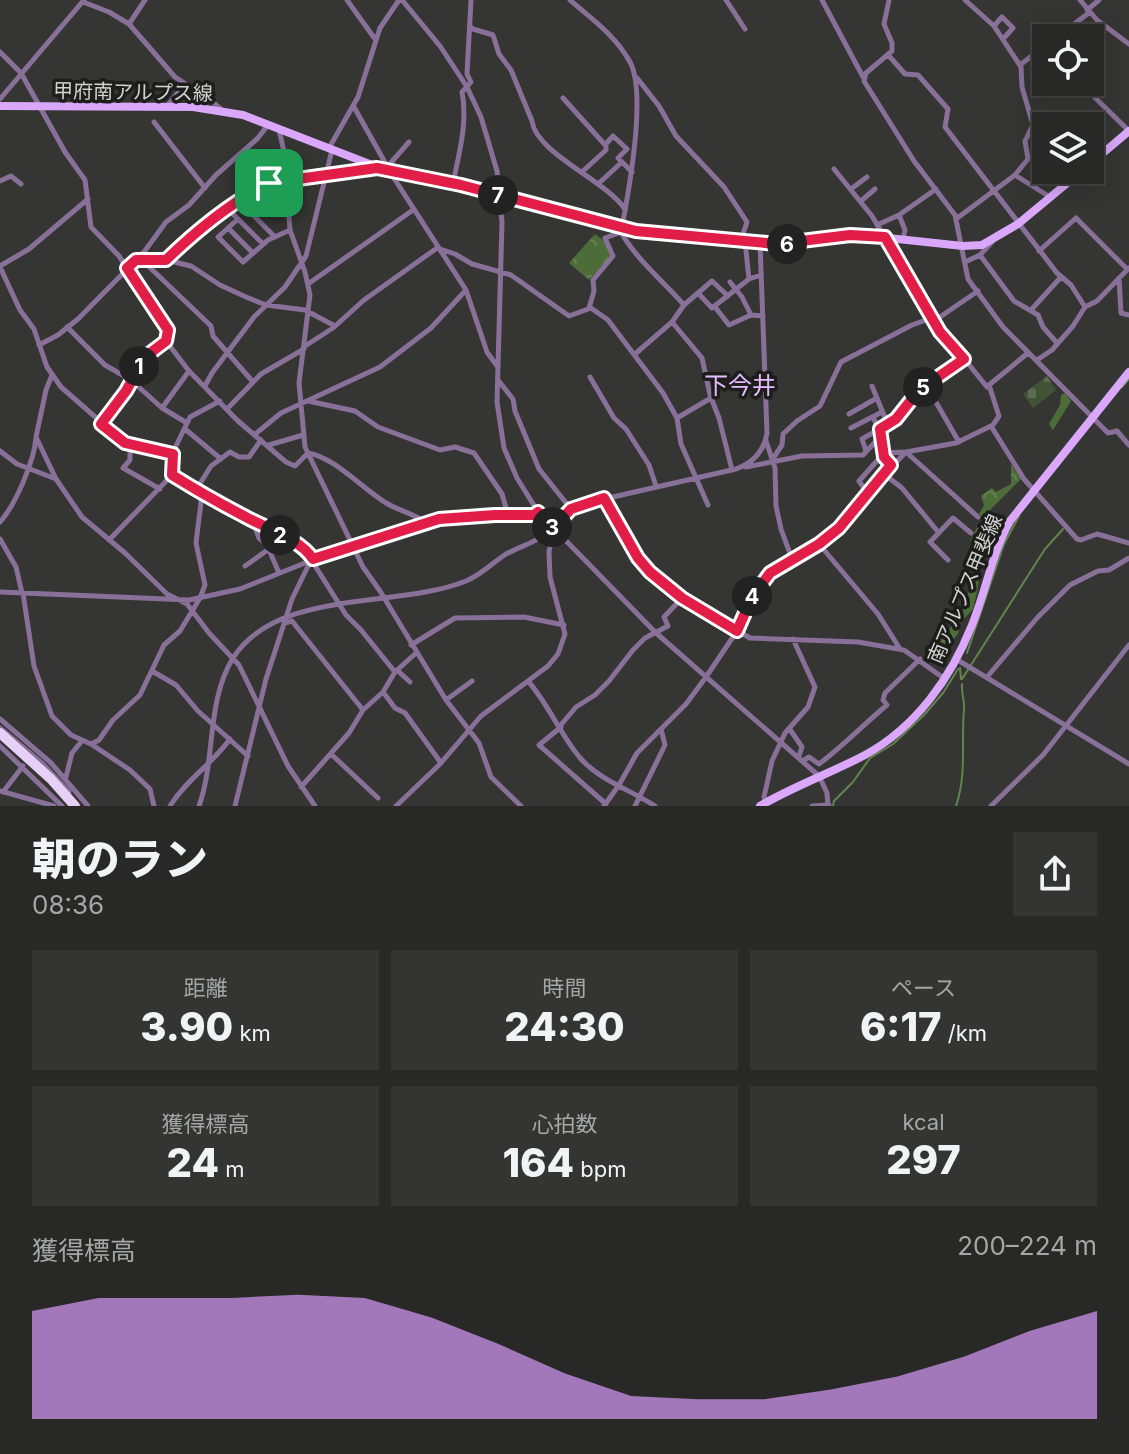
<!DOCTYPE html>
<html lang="ja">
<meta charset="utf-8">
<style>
body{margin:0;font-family:Inter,"Noto Sans JP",sans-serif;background:#343433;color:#f1f3f6;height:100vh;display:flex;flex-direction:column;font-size:30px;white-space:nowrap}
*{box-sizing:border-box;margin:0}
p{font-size:26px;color:#a5a6a7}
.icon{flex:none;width:44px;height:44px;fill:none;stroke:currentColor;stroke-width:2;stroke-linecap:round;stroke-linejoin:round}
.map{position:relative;height:806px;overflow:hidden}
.sheet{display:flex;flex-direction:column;background:#282827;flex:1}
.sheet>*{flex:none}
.controls{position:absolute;left:1032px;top:24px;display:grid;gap:16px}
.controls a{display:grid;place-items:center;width:72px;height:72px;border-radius:0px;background:#282827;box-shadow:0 4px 20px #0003,0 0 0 2px #444;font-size:40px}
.pin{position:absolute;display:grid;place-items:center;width:68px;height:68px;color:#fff;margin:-34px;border-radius:16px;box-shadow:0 4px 12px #0006}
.km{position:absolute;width:40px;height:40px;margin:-20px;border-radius:50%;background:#222;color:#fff;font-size:22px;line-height:40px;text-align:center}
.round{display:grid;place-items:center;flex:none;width:84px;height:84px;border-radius:0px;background:#343433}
.head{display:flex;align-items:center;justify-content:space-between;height:136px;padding:0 32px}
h1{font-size:44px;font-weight:800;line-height:60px}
.metrics{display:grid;grid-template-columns:repeat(3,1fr);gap:12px;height:136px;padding:8px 32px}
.metrics div{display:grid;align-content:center;border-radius:0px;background:#343433;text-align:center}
.metrics b{font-size:40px;font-weight:800}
.metrics small{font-size:22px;font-weight:400}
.metrics p{font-size:22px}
.chart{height:224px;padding:16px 32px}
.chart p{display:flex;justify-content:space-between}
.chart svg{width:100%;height:144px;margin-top:8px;fill:#d69bfa;opacity:.7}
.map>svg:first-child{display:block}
</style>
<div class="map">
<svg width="1129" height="806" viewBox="0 0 1129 806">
<defs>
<pattern id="forest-crowns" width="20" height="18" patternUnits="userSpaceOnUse" patternTransform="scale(2)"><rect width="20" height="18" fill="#4c6d37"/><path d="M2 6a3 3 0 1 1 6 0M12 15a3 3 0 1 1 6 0" fill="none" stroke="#658153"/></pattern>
<pattern id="cemetery-stones" width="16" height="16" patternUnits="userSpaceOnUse" patternTransform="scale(2)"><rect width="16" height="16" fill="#405435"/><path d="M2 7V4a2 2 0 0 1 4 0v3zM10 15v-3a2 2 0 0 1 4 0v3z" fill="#5b6c51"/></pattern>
</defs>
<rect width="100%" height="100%" fill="#353634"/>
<path fill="url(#forest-crowns)" d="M 595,234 L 603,240 L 612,255 L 589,280 L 569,263 Z
M 1065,393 L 1071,401 L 1053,430 L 1049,424 L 1060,405 L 1061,395 Z
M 1011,464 L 1021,479 L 991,509 L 989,516 L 983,519 L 979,514 L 984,505 L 981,496 L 992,488 L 996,492 L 1011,484 Z
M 982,526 L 978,588 L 973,609 L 963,620 L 961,614 L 975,574 L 976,562 L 972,557 L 974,546 L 970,541 L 977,527 Z
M 956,621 L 960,624 L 958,634 L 942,650 L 936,650 L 939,641 Z"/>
<path fill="url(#cemetery-stones)" d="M 1047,376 L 1056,390 L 1033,408 L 1023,394 Z"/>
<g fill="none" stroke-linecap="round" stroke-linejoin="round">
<path stroke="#62844d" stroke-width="2" d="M 1122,387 L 1129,379
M 967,653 L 1004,544 L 1019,516
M 960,668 L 961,679
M 962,679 L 1045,549 L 1063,529
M 833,806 L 834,801 L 853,782 L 870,758 L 893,744 L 924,715 L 943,693 L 958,669
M 956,806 C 967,774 961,742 964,709 C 965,701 961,693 962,684"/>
<path stroke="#887098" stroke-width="5" d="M 347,0 L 375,39
M 402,0 L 440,46 L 467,87 L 481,117 L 497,171 L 502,222 L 497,402 L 504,448 L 517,478 L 538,512 L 655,632 L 819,776 L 827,793 L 828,806
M 570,0 C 592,19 616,36 630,62 C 647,94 628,196 621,232 L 605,238 L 613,256 L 593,280 L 594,291 L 589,308
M 726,0 L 745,29
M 822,0 L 863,77
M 889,0 L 884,24 L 892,43 L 892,51 L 866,73 L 864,81 L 914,161 L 955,215 L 968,279 L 1003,327 L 1108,433 L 1117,431 L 1129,445
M 1080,0 L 1097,20 L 1129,44
M 83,2 L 109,12 L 129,24 L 175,77 L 209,99 L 222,110
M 1087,10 L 1099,0
M 129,24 L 145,0
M 470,26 L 473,29 L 493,35 L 499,54 L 511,70 L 532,121 C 536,153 605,180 625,209
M 994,26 L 1002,17 L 1013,28 L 1003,39
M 1056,38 L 1090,12
M 0,52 L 21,73 L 65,152 L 85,180 L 91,227 L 119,256 L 168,330 L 166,341 L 145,357 L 126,391 L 101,424
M 889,56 L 905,74 L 918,75 L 948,109 L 945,127 L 1057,273 L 1071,285 L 1085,307
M 1020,65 L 1046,45
M 637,78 L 659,106 L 676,136 L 724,187 L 747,222 L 741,240
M 1079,82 L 1129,131
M 563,98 L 606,146 L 606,150 L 583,171
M 0,99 L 84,0
M 166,107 L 185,84
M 354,107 L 387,166
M 154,122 L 205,188
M 279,129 L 284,152 L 290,230 L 305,272 L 310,295 L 299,383 L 305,447 L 363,567 L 380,591 L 446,700 L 479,743 L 491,777 L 521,806
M 605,145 L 613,136 L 627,149 L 618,158 L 632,172
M 329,148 L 358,97 L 380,28 L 399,0
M 388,166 L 409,142
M 834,169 L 872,216 L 940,332 L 950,341 L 987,387
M 390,172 L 466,290 L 487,352 L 497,366
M 1015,175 L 1050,197
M 0,181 L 11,176 L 21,184
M 453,183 C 459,154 468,122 462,92 L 471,82 L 467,74 L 471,0
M 598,184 L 622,162
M 851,189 L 867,177
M 239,201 L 275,237
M 861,201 L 875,189
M 228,209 L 263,244
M 899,215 L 905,230 L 903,239
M 238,219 L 218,237 L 243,262 L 268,240 L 290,230
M 956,219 L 1015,175 L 1028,159 L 1025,141 L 1033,125 L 1022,87 L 1021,67 L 994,26 L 965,0
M 877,225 L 899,215 L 936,189
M 228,228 L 253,253
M 621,232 C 635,258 664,282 684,305
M 745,241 L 749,279
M 1039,251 L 1076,218 L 1127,269
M 980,255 L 1014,301 L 1038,315 L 1043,327 L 1057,343
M 137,260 L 166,260 L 191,266 L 220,285 L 246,297 L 266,305 L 305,310 L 335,326
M 142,260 L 211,326 L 213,336 L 253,382
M 166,260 L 197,231 L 269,183 L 377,168
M 965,262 L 980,255 L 992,242
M 0,266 L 29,249 L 88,199
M 0,267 L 20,310 L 34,329 L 47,367 L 61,387 L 125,443 L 173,454
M 1119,278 L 1121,313 L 1129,315
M 730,282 L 742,297 L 751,315
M 308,284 L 413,210
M 698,293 L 712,308 L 749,279 L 761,275
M 715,307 L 729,325 L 751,315 L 763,316
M 1031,310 L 1061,277
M 934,321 L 978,291
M 672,322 L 702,358 L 710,395 L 719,418 L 732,470
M 67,327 L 105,365 L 131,380 L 162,408 L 187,423
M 166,341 L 189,371 L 238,421 L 286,462 L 295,466 L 308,453 C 334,457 363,489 386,503 C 399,511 413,513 425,522
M 39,345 L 58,335 L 78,319 L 144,252 L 166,222 L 189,205 L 216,175 L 257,139 L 268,125
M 305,346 L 333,328 L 364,300 L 437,248 L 455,254 L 472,264 L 511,275 L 569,316 L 591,308 L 608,320 L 663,393 L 677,418 L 681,444 L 708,505
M 635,354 L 672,322 L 684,305 L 712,281 L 728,296
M 1037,360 L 1052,350 L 1073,326 L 1085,307 L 1097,301 L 1129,268
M 52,375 L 46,390 L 36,437 L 56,479 L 82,517 L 125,553 L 167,594 L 187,604 L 209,633 L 239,665 L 288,766 L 315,806
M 590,377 L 614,418 L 626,429 L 649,465 L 656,486
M 498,380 L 513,399 L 515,411 L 539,469 L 571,509
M 926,385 L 959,442
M 205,386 L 212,373 L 254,317 L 285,287 L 306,256 L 332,150
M 872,386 L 888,425
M 308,401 L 355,411 L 378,427 L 440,450 L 455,447 L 474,453 L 502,494 L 508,515
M 162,408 L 189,371
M 227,409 L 261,374 L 304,349
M 849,414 L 877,398
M 873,417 C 882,433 880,452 891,465
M 677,418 L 711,398
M 991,426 L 1024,479 L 1077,539 L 1081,540 L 1097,534 L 1129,543
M 851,428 L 882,412
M 185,429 L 221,459
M 254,435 L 281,413 L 380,367 L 431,328 L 466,290
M 766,441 L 775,468 L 776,506 L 781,529 L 792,559
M 130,445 L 130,460 L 123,468 L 160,489
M 269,445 L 303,435
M 0,451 L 17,464 L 56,479
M 866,451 L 862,439 L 892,422 L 919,390 L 964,359
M 772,460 L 782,445 L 783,434 L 797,421 L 820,406 L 841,362 L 912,325 L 932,318
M 746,467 L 802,456 L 863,455 L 877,440 L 881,439
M 884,474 L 902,488 L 939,533
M 172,475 C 197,491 223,506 249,520 C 269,530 300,540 313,559
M 196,490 L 211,466 L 230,452 L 239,457 L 249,457 L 261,440
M 867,492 L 859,481 L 884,453 L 906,452 L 978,517
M 604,498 L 638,558 L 650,572 L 682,598 L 750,638 L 858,642 L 904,650 L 945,679
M 0,522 C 16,504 34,461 36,438
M 253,522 L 259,538 L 267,545 L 279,573
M 0,539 L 16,567 L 22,593
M 109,540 L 172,475 L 175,448 L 190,417 L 220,401
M 819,544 L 878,614 L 900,649
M 948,560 L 930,542 L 953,518 L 971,533
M 312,561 L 346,615 L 361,630 L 395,672
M 245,566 L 269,549
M 0,592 L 189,600 L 240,589 L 335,551 L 439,519 L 495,515 L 534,515 L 538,512
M 23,593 L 34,666 L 52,716 L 71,735 L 91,744 L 130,770 L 150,789 L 154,806
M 285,623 L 292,621 L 363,710
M 411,645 L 455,618 L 524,617 L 564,625
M 956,659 L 1129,764
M 397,670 L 410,682
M 152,671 L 176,685 L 198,711 L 248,756
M 987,677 L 1037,618 L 1070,585 L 1098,571 L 1109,570 L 1129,558
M 528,681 C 549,705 561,736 581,759 C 601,781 631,790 655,806
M 383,692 L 395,708 L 405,713 L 441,763
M 446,700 L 472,681
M 0,719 L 51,763 L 88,806
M 560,726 L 576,707 L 595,695 L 609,681 L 633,650 L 645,638 L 668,626 L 664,617 L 682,598
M 561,727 L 539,745 L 606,804
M 0,728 L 42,763 L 69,792
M 789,728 L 802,747 L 799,756
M 91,744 L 99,740 L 113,720 L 140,695 L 164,645 L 180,631 L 200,598 L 205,585 L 196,543 L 202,494
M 0,746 L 62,806
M 331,754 L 378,798
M 804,760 L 809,757 L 819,764 C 843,746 864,724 887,705 L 883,700 L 885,693 L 920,659
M 66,777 L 72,753 L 81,742
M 301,787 L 349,733 L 363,710 L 383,692 L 395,672 L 416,653
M 0,791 L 54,806
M 3,792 L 23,766
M 766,802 L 764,797 L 772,761 L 785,733 L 808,707 L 815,687 L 793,639
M 170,806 C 186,780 212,764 230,739
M 199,806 C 216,758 206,702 233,658 C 278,588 397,609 466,581 C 481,575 492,563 506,554 C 519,547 533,543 545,535 C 559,525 566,512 582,504 L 736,469 C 753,463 764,451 767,433 L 760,243
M 235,806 L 266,679 L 292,599 L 311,560
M 396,806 L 440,764 L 481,716 L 548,666 L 558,654 L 565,634 L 550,577 L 549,552 L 553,529
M 604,806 L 619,785 L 637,753 L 686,704 L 706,677 L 737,631 L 752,597 L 770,573 L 819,544 L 839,528 L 869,490 L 906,452 L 956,443 L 993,425 L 999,416 L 989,385 L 1028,353
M 635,806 L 665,745 L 661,729
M 812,806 L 829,805
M 991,806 L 1043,755 L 1129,645"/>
<path stroke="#daa7fa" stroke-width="8" d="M 0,106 L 193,107 L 243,115 L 385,170 L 461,185 L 622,228 L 777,244 L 860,235 L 963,246 L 982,245 L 1018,224 L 1083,170
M 1090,164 L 1129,131
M 760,806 C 794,786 831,773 865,755 C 916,727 951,678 972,625 C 986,591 992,553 1010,521 L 1129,372"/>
<path stroke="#e7cff7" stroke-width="10" d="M 0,733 L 51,779 L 75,806"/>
</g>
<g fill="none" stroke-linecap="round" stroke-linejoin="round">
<g stroke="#fff" stroke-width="16">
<path id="route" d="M 377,168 L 461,185 L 636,231 L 777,244 L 850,235 L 885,237 L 940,332 L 964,359 L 919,390 L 896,419 L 880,429 L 884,457 L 891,465 L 839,528 L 819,544 L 770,573 L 752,597 L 737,631 L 682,598 L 650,572 L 638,558 L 604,498 L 571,509 L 553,528 L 538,512 L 534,515 L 495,515 L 439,519 L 313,559 C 299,538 265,528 244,516 C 219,503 196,490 172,475 L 173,454 L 125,443 L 101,424 L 126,391 L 145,357 L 166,341 L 168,330 L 127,268 L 136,260 L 166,260 C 196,231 231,202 269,183 Z"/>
</g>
<use href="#route" stroke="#e11d48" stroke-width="10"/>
</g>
<g text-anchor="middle" stroke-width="7" stroke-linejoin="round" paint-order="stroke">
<g font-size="20" fill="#d1d2d0" stroke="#1d1d1c">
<text transform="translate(133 92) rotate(1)" y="7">甲府南アルプス線</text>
<text transform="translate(965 589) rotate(-67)" y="7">南アルプス甲斐線</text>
</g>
<g font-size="24" fill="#e4bcfe" stroke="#1d1d1c">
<text x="740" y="394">下今井</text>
</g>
</g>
</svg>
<div class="controls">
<a><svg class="icon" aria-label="locate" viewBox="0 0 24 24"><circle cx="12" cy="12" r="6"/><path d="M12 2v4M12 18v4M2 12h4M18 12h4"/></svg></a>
<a><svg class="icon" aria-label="layers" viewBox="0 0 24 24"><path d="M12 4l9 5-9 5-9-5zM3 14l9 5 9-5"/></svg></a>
</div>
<div class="pin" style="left:269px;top:183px;background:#1e9e55"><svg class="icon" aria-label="arrive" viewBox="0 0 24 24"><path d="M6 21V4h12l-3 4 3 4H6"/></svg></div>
<b class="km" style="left:139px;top:366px">1</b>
<b class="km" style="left:280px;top:535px">2</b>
<b class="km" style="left:552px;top:527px">3</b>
<b class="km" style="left:752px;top:596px">4</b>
<b class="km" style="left:923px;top:387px">5</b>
<b class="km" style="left:787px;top:244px">6</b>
<b class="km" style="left:498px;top:195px">7</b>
</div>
<section class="sheet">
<div class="head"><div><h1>朝のラン</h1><p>08:36</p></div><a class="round"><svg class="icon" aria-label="share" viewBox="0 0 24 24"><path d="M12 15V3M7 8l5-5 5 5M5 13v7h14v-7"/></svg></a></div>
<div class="metrics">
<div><p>距離</p><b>3.90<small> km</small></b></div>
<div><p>時間</p><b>24:30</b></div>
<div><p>ペース</p><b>6:17<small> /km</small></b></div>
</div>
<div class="metrics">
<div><p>獲得標高</p><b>24<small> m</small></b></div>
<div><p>心拍数</p><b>164<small> bpm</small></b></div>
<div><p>kcal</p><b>297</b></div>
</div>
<div class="chart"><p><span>獲得標高</span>200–224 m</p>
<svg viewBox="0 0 160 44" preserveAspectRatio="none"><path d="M0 44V11L10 7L20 7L30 7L40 6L50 7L60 13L70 21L80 30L90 37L100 38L110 38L120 35L130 31L140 25L150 17L160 11V44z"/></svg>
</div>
</section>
